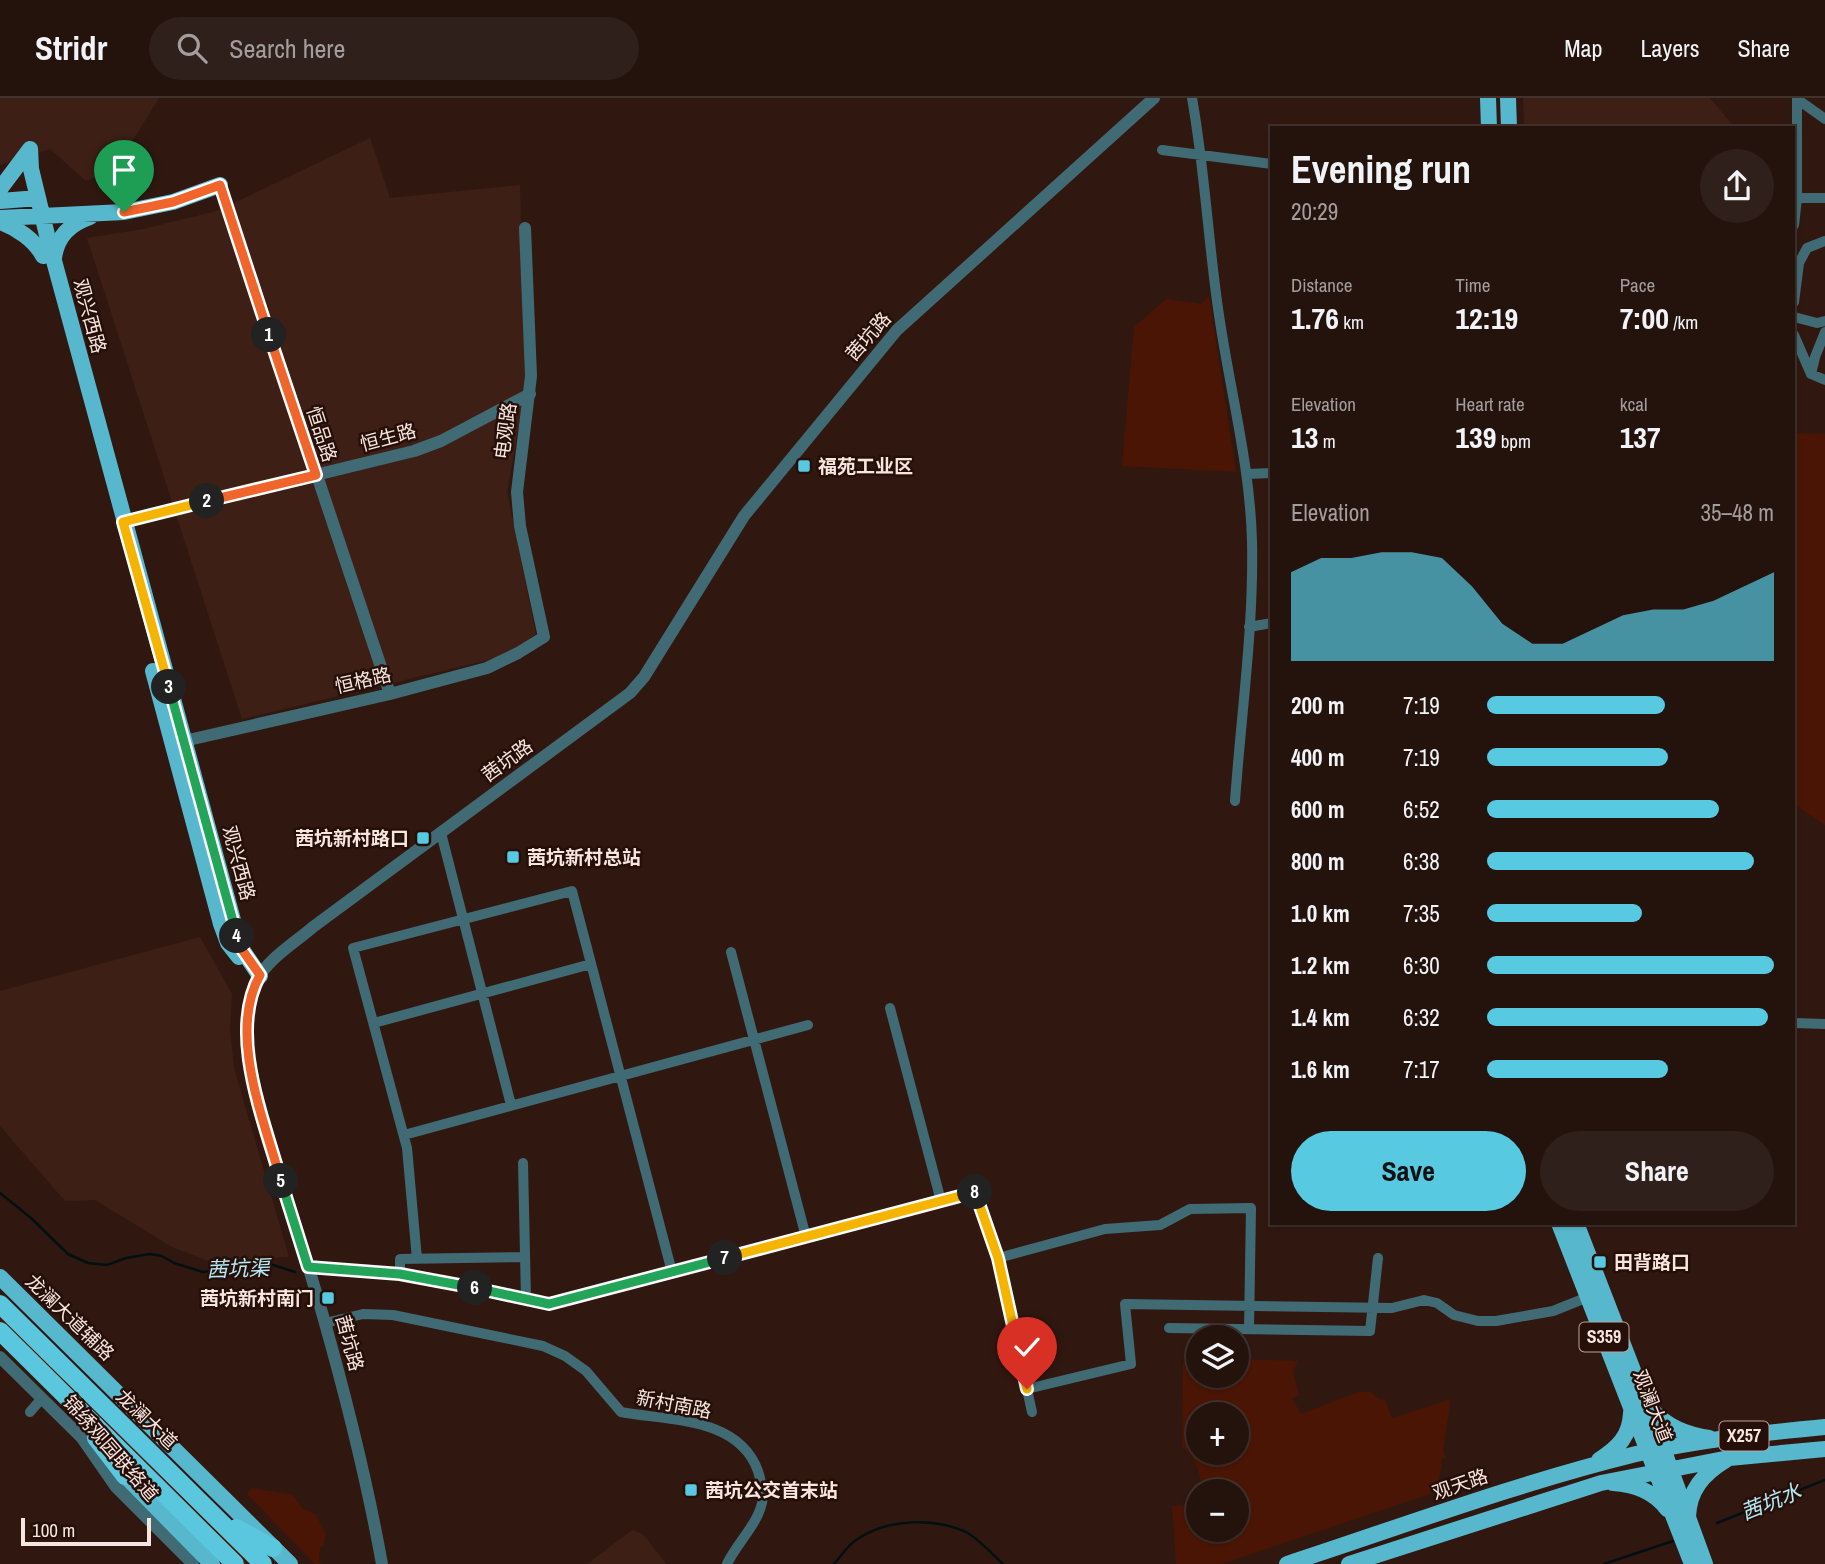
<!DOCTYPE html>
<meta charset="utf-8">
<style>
body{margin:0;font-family:"Archivo Narrow","Noto Sans SC",sans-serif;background:#30201b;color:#f1f3f6;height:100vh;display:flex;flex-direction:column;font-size:26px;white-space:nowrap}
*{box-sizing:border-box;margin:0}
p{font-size:23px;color:#a39e9d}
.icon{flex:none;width:38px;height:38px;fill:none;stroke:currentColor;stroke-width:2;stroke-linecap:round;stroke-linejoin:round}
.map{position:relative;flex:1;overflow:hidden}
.details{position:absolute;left:1270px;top:28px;width:525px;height:1099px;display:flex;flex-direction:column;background:#24120d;border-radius:0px;box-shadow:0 2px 5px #0004,0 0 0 2px #41322e}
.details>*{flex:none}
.tools{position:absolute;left:1186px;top:1227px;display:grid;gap:14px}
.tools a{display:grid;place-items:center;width:63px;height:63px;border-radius:50%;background:#24120d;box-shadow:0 2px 5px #0004,0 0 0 2px #41322e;font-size:35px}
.scale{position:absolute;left:21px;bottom:18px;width:130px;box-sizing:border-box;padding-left:7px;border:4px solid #f7e5e0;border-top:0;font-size:19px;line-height:24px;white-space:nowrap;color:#f7e5e0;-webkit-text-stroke:5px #260f08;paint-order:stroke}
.pin{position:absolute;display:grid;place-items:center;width:60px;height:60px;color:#fff;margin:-72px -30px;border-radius:50% 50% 50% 0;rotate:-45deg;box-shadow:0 0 7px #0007}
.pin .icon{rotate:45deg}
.km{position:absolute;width:35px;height:35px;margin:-18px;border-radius:50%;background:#222;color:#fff;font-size:19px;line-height:35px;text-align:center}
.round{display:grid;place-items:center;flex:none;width:74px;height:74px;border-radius:37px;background:#30201b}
.summary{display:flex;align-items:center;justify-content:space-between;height:119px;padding:0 21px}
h1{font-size:38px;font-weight:700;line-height:52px}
.metrics{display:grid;grid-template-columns:repeat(3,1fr);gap:10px;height:119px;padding:7px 21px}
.metrics div{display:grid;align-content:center}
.metrics b{font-size:30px;font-weight:700}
.metrics small{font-size:19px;font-weight:400}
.metrics p{font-size:19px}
.chart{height:196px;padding:14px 21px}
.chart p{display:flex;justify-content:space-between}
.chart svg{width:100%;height:126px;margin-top:7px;fill:#57c9e1;opacity:.7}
.cta{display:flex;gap:14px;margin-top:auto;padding:14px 21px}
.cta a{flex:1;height:80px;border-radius:42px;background:#57c9e1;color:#111;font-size:28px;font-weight:700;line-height:80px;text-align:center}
.cta a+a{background:#30201b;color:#f1f3f6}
ul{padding:0 21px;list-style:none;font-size:23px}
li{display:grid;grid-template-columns:112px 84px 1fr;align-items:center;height:52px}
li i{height:18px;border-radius:9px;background:#57c9e1}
header{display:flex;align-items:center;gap:42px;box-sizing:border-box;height:98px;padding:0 35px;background:#24120d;border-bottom:2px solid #41322e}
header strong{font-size:33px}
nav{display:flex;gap:38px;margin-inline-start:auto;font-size:24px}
.search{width:490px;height:63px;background:#30201b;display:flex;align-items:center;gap:18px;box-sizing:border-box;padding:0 24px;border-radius:38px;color:#a39e9d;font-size:26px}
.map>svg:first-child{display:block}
</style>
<header>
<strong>Stridr</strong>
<div class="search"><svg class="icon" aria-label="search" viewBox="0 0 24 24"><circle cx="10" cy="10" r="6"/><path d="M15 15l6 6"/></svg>Search here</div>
<nav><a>Map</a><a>Layers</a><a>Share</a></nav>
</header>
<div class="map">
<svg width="1825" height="1466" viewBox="0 0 1825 1466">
<rect width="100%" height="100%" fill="#301811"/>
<path fill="#3e1f16" d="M 0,0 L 159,0 L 115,71 L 86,83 L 50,51 L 0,67 Z
M 1523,0 L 1710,0 L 1735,30 L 1524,30 Z
M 370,40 L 390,100 L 520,87 L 525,294 L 507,394 L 536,536 L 505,558 L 242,621 L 87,140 L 143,131 L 217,113 Z
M 200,839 L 232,896 L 230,930 L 234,970 L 289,1159 L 209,1163 L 174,1150 L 95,1102 L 65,1103 L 0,1028 L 0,893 Z
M 632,1432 L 643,1436 L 666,1466 L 587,1466 Z"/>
<path fill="#4a1504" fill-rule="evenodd" d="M 1209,198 L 1236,374 L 1122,368 L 1134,229 L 1166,201 L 1201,206 Z
M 1794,335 L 1825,336 L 1825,727 L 1794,706 Z
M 0,1216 L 252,1466 L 245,1466 L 0,1223 Z
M 1199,1249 L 1199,1278 L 1237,1278 L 1237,1261 L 1298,1263 L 1293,1274 L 1299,1297 L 1292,1300 L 1301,1316 L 1359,1294 L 1371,1294 L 1379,1301 L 1385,1302 L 1392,1320 L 1451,1301 L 1443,1352 L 1446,1360 L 1442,1362 L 1439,1383 L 1435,1383 L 1430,1396 L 1222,1466 L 1176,1466 L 1172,1408 L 1199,1407 L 1199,1432 L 1237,1432 L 1237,1393 L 1202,1393 C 1202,1377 1195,1359 1182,1349 L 1183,1266 L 1190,1252 ZM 1237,1316 L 1237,1354 L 1199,1354 L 1199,1316 Z
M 251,1390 L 293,1397 L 303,1411 L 315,1416 L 326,1435 L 324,1447 L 320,1450 L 319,1463 L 321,1466 L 315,1466 L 247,1396 Z"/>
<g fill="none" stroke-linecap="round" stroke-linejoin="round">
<path stroke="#031013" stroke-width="2.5" d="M 0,1095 L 31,1120 L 68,1156 L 88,1165 L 107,1167 L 126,1160 L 150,1156 L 162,1158 L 174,1165 L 203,1174 L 267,1165 L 295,1174
M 1717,1425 L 1825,1382
M 834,1466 C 841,1458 848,1447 856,1442 C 886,1421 933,1419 966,1434 C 979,1441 992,1456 1003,1466
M 1604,1466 L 1673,1443"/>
<path stroke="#406b75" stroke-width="10" d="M 1192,0 C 1205,72 1208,144 1219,217 C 1230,293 1250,366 1252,443 C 1254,528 1241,618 1235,703
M 1797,1 L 1825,21
M 1162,52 L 1272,66
M 1797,100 L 1825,100
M 1794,127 L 1797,100 L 1797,0
M 1794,204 L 1799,165 L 1807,150 L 1825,143
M 1794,219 L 1817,225 L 1825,223
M 1794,237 L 1811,276 L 1825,282
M 1811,276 L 1815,259 L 1825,234
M 1247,376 L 1272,375
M 1249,529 L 1272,525
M 441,735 L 511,1007
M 731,854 L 806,1139
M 890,910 L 941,1103
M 374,925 L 591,866
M 1794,925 L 1825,926
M 404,1037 L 808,927
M 523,1065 L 526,1201
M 998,1160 L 1105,1131 L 1160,1127 L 1190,1111 L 1251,1110 L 1249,1231
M 417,1161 L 407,1050 L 353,850 L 572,793 L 672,1174
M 308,1169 L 364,1172 L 418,1178 L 549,1206 L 977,1094 L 998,1160 L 1032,1314
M 400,1176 L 400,1161 L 525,1159
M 325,1225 L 363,1216 L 393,1217 L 543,1248 L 565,1258 L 586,1273 L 621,1314 C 667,1323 738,1318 758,1373 C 761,1383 764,1394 762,1405 C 757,1427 737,1445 727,1466
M 1169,1230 L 1370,1233 L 1378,1160
M 1027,1291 L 1131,1266 L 1125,1206 L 1392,1210 L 1424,1202 L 1437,1205 L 1454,1217 L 1478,1223 L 1496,1223 L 1553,1213 L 1588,1199
M 30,1314 L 42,1300"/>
<path stroke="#406b75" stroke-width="12" d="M 220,87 L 390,596
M 123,424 L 414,353 L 441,343 L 530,296
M 184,643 L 390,596 L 487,570 L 518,555 L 544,539 L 520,428 L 517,394 L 531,278 L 525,130
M 0,1259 L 82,1340 L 116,1389 L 193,1466
M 382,1466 C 367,1383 346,1299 323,1218 C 307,1162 288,1106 272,1050 C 258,1000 238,947 252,894 C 260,865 291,848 313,829 L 630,595 L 644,579 L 744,418 L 897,232 L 1154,0"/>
<path stroke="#57b8cd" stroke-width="16" d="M 1488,0 L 1489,30
M 1508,0 L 1509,30
M 30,51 L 31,71 L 47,137 L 236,833 L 243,853 L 260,878
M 0,91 L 30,51
M 0,103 L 38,100
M 0,120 L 124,114 L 173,104 L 220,87
M 0,124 C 17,130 35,142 43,158
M 54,160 C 57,138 70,126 90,119
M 153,573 L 221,826 L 228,845 L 239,859
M 1559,1125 L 1692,1466
M 1576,1125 L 1658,1337 L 1705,1466
M 0,1179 L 290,1466
M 1650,1310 C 1667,1329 1685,1336 1709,1340
M 1599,1362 C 1618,1350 1630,1338 1631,1315
M 125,1378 L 212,1466
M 1613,1385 C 1634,1386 1655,1394 1667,1411
M 1688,1419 C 1689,1392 1703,1376 1726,1362
M 1287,1466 C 1403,1428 1518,1385 1636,1356 C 1698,1342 1762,1335 1825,1329
M 1349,1466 L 1601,1385 L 1729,1360 L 1825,1351"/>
<path stroke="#5ac7de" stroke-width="18" d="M 0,1206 L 263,1466
M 0,1233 L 235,1466
M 96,1340 L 125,1378
M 236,1430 L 273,1450"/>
</g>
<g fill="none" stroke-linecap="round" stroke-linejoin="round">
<g stroke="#fff" stroke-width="14">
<path id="split-1" d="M 124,114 L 173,104 L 220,87 L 269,237"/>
</g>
<g stroke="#fff" stroke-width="14">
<path id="split-2" d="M 207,403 L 316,377 L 269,237"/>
</g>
<g stroke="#fff" stroke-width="14">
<path id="split-3" d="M 169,589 L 123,424 L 207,403"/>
</g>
<g stroke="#fff" stroke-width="14">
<path id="split-4" d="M 169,589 L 237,838"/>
</g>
<g stroke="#fff" stroke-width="14">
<path id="split-5" d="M 237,838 L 243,853 L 260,877 C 227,936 265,1024 281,1083"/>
</g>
<g stroke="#fff" stroke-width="14">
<path id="split-6" d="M 281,1083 L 308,1169 L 400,1176 L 475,1190"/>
</g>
<g stroke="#fff" stroke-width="14">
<path id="split-7" d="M 475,1190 L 549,1206 L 725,1160"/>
</g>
<g stroke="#fff" stroke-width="14">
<path id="split-8" d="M 725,1160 L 975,1094"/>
</g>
<g stroke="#fff" stroke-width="14">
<path id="split-9" d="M 975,1094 L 998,1160 L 1027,1291"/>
</g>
<use href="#split-1" stroke="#f0652b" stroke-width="9"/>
<use href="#split-2" stroke="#f0652b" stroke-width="9"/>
<use href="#split-3" stroke="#f5b400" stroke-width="9"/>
<use href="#split-4" stroke="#22a559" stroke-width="9"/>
<use href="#split-5" stroke="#f0652b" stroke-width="9"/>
<use href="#split-6" stroke="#22a559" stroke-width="9"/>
<use href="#split-7" stroke="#22a559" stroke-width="9"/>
<use href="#split-8" stroke="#f5b400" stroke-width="9"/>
<use href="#split-9" stroke="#f5b400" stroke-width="9"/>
</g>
<g fill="#57c9e1" stroke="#260f08" stroke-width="2.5">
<rect x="797" y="361" width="14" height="14" rx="3.5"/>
<rect x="416" y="733" width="14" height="14" rx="3.5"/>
<rect x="506" y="752" width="14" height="14" rx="3.5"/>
<rect x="1593" y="1157" width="14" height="14" rx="3.5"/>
<rect x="321" y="1193" width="14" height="14" rx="3.5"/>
<rect x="684" y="1385" width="14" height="14" rx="3.5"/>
</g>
<g text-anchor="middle" stroke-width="5" stroke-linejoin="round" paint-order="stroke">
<g fill="#260f08" stroke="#b8a59f" stroke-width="2">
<rect x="1579.5" y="1224.5" width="49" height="29" rx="5"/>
<rect x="1719.5" y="1323.5" width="49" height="29" rx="5"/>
</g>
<g font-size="18" font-weight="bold" fill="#f7e5e0">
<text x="1604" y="1245">S359</text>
<text x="1744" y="1344">X257</text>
</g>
<g font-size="19" fill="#f7e5e0" stroke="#260f08">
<text transform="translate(90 218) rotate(75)" y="7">观兴西路</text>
<text transform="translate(868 238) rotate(-49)" y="7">茜坑路</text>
<text transform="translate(505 333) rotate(-82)" y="7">电观路</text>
<text transform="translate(322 336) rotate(72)" y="7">恒品路</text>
<text transform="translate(388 339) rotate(-15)" y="7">恒生路</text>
<text transform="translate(363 582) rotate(-13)" y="7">恒格路</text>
<text transform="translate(507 662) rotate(-36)" y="7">茜坑路</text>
<text transform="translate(239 765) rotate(75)" y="7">观兴西路</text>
<text transform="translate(70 1219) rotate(44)" y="7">龙澜大道辅路</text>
<text transform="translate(350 1245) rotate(75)" y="7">茜坑路</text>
<text transform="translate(674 1306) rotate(11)" y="7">新村南路</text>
<text transform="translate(1653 1308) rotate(69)" y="7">观澜大道</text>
<text transform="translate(147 1321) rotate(44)" y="7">龙澜大道</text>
<text transform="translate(111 1350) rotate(49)" y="7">锦绣观园联络道</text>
<text transform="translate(1460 1386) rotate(-19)" y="7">观天路</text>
</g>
<g font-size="19" font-weight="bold" fill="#f7e5e0" stroke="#260f08" text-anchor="start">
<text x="818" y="375">福苑工业区</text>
<text x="409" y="747" text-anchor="end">茜坑新村路口</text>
<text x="527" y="766">茜坑新村总站</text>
<text x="1614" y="1171">田背路口</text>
<text x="314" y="1207" text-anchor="end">茜坑新村南门</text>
<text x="705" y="1399">茜坑公交首末站</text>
</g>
<g font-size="21" font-style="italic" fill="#b5eaf7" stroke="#260f08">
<text transform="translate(238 1171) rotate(-2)" y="7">茜坑渠</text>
<text transform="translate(1771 1404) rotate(-22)" y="7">茜坑水</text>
</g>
</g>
</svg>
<div class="tools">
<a><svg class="icon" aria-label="layers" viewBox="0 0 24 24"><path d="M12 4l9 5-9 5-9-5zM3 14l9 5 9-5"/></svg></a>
<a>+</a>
<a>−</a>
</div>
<div class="scale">100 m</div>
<div class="pin" style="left:124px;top:114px;background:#1e9e55"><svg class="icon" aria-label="arrive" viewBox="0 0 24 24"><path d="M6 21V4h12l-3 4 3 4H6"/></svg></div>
<div class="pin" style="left:1027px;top:1291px;background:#d93025"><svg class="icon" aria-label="check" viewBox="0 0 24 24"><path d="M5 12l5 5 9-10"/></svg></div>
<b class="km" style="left:269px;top:237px">1</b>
<b class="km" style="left:207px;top:403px">2</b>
<b class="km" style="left:169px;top:589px">3</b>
<b class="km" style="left:237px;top:838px">4</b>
<b class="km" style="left:281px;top:1083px">5</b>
<b class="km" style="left:475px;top:1190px">6</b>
<b class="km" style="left:725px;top:1160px">7</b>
<b class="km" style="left:975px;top:1094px">8</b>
<section class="details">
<div class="summary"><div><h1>Evening run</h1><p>20:29</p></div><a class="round"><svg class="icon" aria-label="share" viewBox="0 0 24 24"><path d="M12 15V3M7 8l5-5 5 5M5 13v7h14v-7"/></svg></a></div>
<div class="metrics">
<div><p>Distance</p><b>1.76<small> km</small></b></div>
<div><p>Time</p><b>12:19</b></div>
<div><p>Pace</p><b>7:00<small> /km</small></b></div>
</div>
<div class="metrics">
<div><p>Elevation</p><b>13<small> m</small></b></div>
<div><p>Heart rate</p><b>139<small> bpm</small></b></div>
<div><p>kcal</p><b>137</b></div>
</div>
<div class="chart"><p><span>Elevation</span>35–48 m</p>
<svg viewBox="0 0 160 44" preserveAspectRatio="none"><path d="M0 44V13L10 8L20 8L30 6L40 6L50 8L60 18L70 31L80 38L90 38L100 33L110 28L120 26L130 26L140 23L150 18L160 13V44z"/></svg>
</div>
<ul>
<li><b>200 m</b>7:19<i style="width:62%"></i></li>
<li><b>400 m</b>7:19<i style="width:63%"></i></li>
<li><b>600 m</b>6:52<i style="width:81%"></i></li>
<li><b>800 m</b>6:38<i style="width:93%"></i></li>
<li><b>1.0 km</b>7:35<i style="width:54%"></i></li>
<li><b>1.2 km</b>6:30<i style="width:100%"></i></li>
<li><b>1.4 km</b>6:32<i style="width:98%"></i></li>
<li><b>1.6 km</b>7:17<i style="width:63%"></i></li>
</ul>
<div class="cta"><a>Save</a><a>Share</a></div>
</section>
</div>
